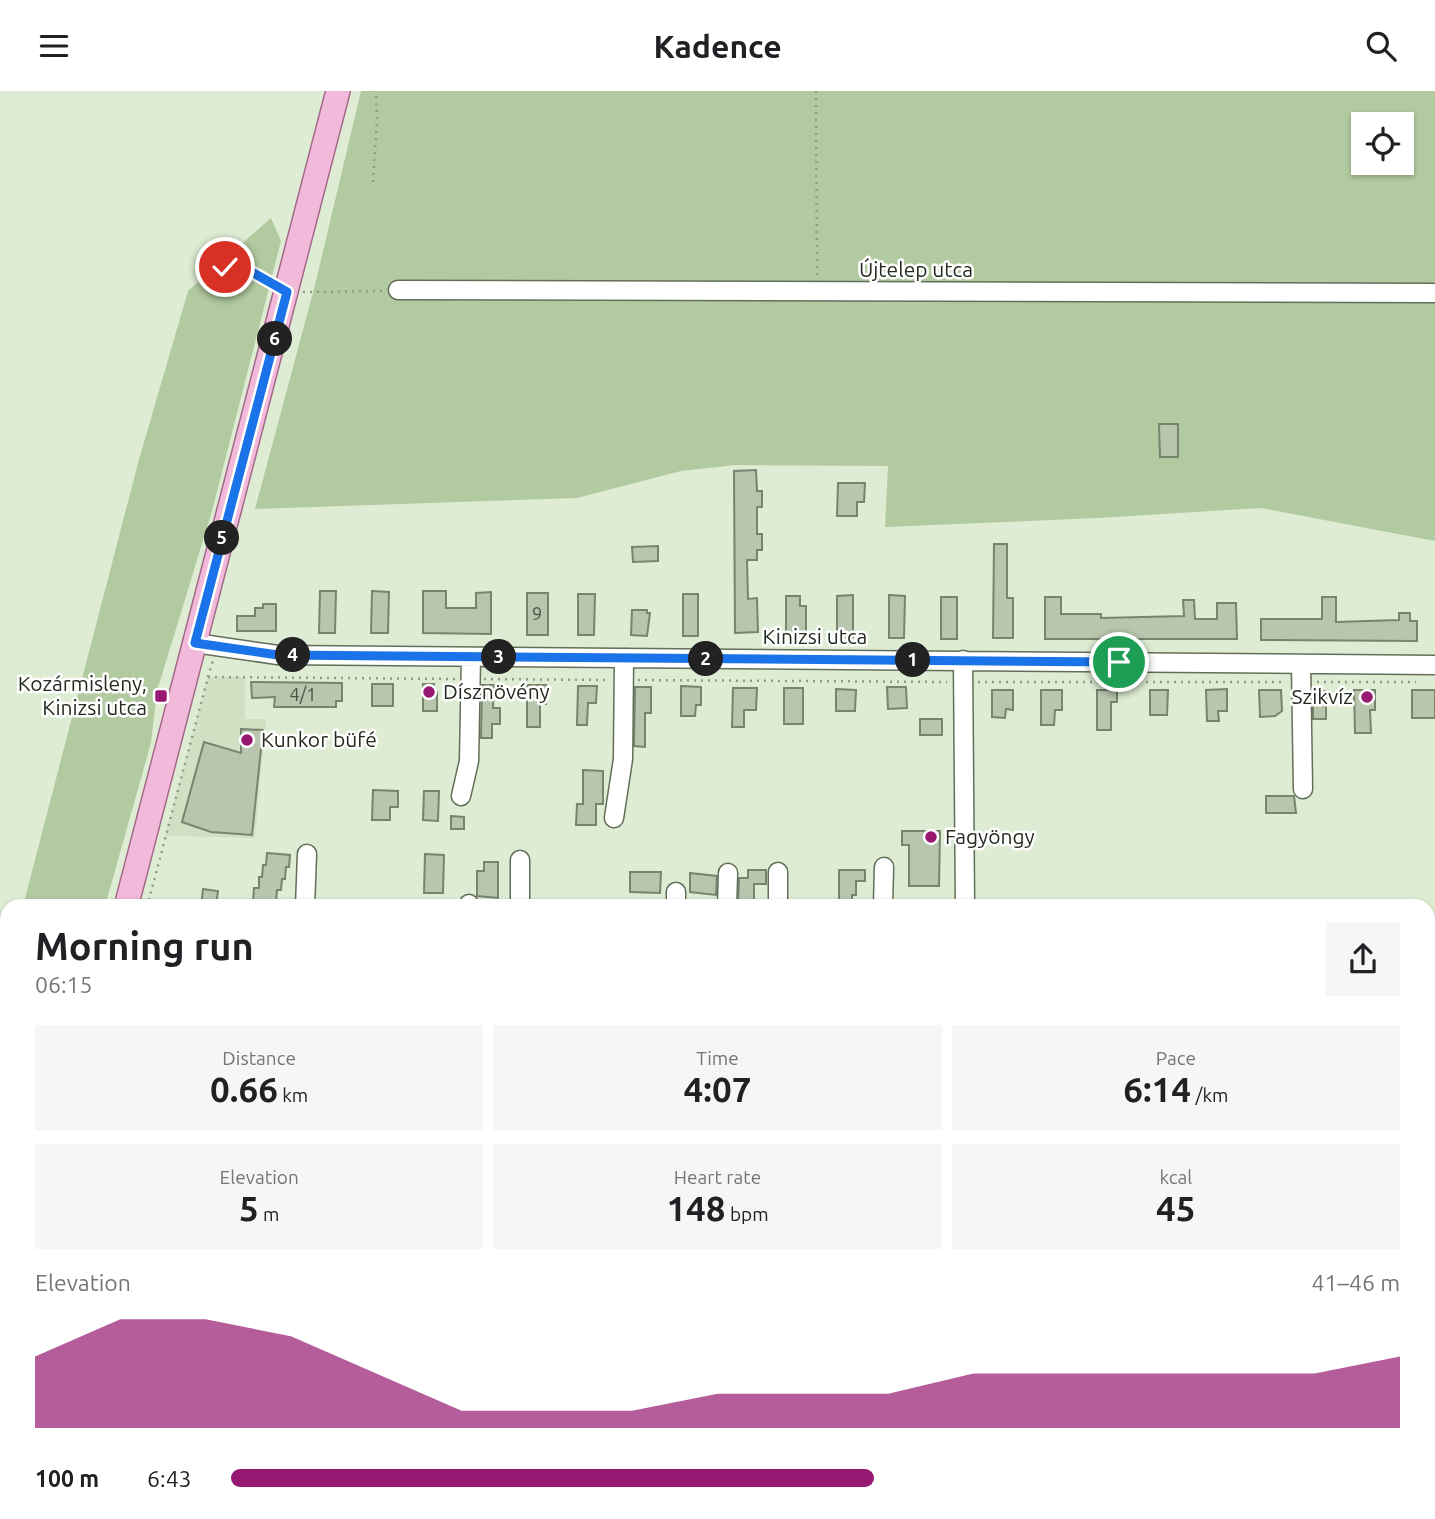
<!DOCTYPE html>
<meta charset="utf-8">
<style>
body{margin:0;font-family:Ubuntu,sans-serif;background:#f6f6f6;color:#202124;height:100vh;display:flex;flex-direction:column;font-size:26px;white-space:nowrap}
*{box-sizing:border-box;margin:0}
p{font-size:23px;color:#757577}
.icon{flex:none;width:38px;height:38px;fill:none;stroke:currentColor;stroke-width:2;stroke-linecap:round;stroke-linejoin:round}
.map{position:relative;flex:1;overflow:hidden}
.panel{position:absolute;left:0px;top:808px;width:1435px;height:620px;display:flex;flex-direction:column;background:#fff;border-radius:21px 21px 0 0;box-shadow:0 2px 5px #0004}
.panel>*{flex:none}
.controls{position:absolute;left:1351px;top:21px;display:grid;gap:14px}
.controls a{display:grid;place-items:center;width:63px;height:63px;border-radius:0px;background:#fff;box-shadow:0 2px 5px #0004;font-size:35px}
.pin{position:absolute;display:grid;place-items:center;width:60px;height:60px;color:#fff;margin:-30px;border:4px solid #fff;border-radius:50%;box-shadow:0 2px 7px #0007}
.km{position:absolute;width:35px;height:35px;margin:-18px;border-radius:50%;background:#222;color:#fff;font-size:19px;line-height:35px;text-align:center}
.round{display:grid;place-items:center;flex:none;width:74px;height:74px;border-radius:0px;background:#f6f6f6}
.headline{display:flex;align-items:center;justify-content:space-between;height:119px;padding:0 35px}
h1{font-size:38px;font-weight:600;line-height:52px}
.figures{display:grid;grid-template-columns:repeat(3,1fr);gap:10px;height:119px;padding:7px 35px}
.figures div{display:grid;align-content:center;border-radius:0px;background:#f6f6f6;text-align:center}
.figures b{font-size:35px;font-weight:600}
.figures small{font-size:19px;font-weight:400}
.figures p{font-size:19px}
.chart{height:196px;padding:14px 35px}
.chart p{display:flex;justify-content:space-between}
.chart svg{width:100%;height:126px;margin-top:7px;fill:#971870;opacity:.7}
ul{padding:0 35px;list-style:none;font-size:23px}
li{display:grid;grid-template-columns:112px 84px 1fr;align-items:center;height:52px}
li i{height:18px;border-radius:9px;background:#971870}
header{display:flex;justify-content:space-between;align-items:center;height:91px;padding:0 35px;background:#fff;font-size:32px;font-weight:600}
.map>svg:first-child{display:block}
</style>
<header><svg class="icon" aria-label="menu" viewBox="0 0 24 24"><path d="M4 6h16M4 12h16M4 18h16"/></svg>Kadence<svg class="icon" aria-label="search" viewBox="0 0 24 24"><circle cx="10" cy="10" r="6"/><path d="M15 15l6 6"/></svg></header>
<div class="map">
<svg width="1435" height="1428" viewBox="0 0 1435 1428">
<rect width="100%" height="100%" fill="#deecd3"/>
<path fill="#d0e1c3" d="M 208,586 L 245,586 L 245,628 L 266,628 L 255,747 L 165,745 Z"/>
<path fill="#b2caa0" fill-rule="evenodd" d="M 361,0 L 1435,0 L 1435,450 L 1261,417 L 1098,427 L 885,436 L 888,375 L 736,374 L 681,380 L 577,407 L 255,418 L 315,194 ZM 1363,33 L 1402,33 L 1402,72 L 1363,72 Z
M 271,127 L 281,150 L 212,420 L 157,600 L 151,652 L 105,815 L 23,815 L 138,372 L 188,200 Z
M 7,892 L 7,1028 L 0,1026 L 0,926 Z
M 7,1232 L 7,1421 L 22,1421 L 20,1428 L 0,1428 L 0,1233 L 3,1234 Z
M 81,1421 L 169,1421 L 166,1428 L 80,1428 Z"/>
<path fill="#b8c6ae" stroke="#77846e" stroke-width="2" d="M 1159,333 L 1178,333 L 1178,366 L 1160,366 Z
M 756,379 L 757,400 L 762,400 L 762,416 L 757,416 L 757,443 L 762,443 L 762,459 L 757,459 L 757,469 L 747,469 L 748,508 L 757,507 L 758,541 L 735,542 L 734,380 Z
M 838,392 L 865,392 L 864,411 L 857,411 L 857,425 L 837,425 Z
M 994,453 L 1007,453 L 1007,507 L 1013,507 L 1013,547 L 993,547 Z
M 658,455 L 658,470 L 633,471 L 632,456 Z
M 320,500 L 336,500 L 335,542 L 319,542 Z
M 372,500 L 389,501 L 388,542 L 371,542 Z
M 423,500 L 446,500 L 446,517 L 476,517 L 476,502 L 491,501 L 491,543 L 423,542 Z
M 527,502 L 548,502 L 548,544 L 527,544 Z
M 578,503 L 595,503 L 594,544 L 578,544 Z
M 683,503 L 698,503 L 698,545 L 683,545 Z
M 853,504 L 853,546 L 837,546 L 837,505 Z
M 889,504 L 905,505 L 904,547 L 889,547 Z
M 786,505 L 800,505 L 800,515 L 806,515 L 806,545 L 786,545 Z
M 941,506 L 957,506 L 957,548 L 941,548 Z
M 1045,506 L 1061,506 L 1061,523 L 1101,523 L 1101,527 L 1184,525 L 1183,509 L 1194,509 L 1195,528 L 1217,528 L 1217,512 L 1236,512 L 1237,548 L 1045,548 Z
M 1322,506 L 1336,506 L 1336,531 L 1399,529 L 1399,522 L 1410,522 L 1410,530 L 1417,530 L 1417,550 L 1261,549 L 1261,528 L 1322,528 Z
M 263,513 L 276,513 L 276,540 L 237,540 L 237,525 L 255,525 L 255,517 L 263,517 Z
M 632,519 L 647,519 L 647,522 L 650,522 L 647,545 L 631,544 Z
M 251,591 L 342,592 L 342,610 L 336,610 L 336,616 L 274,616 L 275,606 L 252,607 Z
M 372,593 L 393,593 L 393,615 L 372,615 Z
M 423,593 L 434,593 L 433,601 L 437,601 L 437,620 L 423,620 Z
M 482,594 L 494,594 L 493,617 L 500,617 L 500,633 L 492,633 L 492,647 L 481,647 Z
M 527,594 L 546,594 L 546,613 L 540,613 L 540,636 L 527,636 Z
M 578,595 L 597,595 L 596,612 L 588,612 L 587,634 L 577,634 Z
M 681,595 L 701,596 L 701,614 L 696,614 L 695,625 L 681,625 Z
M 635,596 L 651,596 L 651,622 L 645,622 L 645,656 L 634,655 Z
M 887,596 L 906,596 L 907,617 L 888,618 Z
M 733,597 L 757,597 L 756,619 L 744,619 L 744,636 L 732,636 Z
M 784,597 L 803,597 L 803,633 L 784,633 Z
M 836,598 L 856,599 L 855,620 L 836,620 Z
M 1227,598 L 1227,620 L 1218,620 L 1219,630 L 1207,630 L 1206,599 Z
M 992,599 L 1013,599 L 1013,619 L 1006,618 L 1005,627 L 992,626 Z
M 1041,599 L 1062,599 L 1062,619 L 1055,619 L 1054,634 L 1041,634 Z
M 1097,599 L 1117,599 L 1117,611 L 1111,611 L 1111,639 L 1097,639 Z
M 1150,599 L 1168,599 L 1167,624 L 1150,624 Z
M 1259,599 L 1281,599 L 1282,620 L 1275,625 L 1260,626 Z
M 1354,599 L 1375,599 L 1375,619 L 1370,619 L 1371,642 L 1355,642 Z
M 1412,599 L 1435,599 L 1435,627 L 1412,627 Z
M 1313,600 L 1326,600 L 1326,628 L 1313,628 Z
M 920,628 L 942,628 L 942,644 L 920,644 Z
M 241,638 L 263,639 L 252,744 L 211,741 L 182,731 L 204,651 L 241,662 Z
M 583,679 L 603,680 L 603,713 L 596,713 L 596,734 L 576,734 L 577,713 L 583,713 Z
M 373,699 L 398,700 L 398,716 L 390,716 L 390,729 L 372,729 Z
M 424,700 L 439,700 L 438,730 L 423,729 Z
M 1266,705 L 1294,705 L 1296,722 L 1266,722 Z
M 451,725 L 464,726 L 464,738 L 451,738 Z
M 902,740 L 940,740 L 939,795 L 909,795 L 909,754 L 902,754 Z
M 267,762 L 290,764 L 289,776 L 286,776 L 285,788 L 282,788 L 281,799 L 277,799 L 276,811 L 253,810 L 254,797 L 259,797 L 259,786 L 262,786 L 263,774 L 266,774 Z
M 425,763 L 444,764 L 443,802 L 424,802 Z
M 484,771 L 498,771 L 498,807 L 477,805 L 477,780 L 484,780 Z
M 748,779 L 766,779 L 766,793 L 754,793 L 754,813 L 738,813 L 739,787 L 748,787 Z
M 839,779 L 865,779 L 865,790 L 856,790 L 856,804 L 852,804 L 852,816 L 839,816 Z
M 630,781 L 661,781 L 660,802 L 630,801 Z
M 690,782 L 717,785 L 716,804 L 690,801 Z
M 203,798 L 218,800 L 216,816 L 201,816 Z"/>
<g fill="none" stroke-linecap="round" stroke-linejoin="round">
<g stroke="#626f59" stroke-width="21">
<path id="minor" d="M 398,199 L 1435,202
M 195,552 L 278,564 L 1435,574
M 963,569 L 965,816
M 1301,573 L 1303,698
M 461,705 L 469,670 L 471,566
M 614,727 L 623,668 L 624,567
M 520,769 L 520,816
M 778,781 L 778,816
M 676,801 L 676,816
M 469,813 L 469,816
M 305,816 L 307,763
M 727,816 L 728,782
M 883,816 L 884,776
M 1428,935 L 1435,935
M 210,1421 L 210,1428
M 372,1421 L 372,1428
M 966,1421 L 967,1428
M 1281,1421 L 1303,1428
M 182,1428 L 186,1421
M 233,1428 L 310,1426 L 310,1428"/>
</g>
<g stroke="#a4698a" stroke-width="26">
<path id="major" d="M 126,816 L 338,0
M 1428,1244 L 1435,1244
M 60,1428 L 61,1421"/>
</g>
<path stroke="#909b88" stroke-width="2.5" stroke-dasharray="2 5" stroke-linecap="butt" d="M 816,0 L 817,186
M 373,91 L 377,29 L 376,0
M 201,179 L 243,176 L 271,193
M 303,201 L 384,200
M 208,586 L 213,569
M 484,588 L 607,589
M 638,589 L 947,591
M 978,591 L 1286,591
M 1317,591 L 1416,591
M 147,816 L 208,586 L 457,588
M 1428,1212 L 1435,1212
M 1428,1268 L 1435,1268"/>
<use href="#minor" stroke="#fff" stroke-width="18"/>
<use href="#major" stroke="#f1b9da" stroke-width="23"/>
</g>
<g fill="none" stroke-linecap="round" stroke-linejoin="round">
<g stroke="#fff" stroke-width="14">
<path id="route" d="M 225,176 L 243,176 L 287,201 L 195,552 L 278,564 L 1119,571"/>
</g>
<use href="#route" stroke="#1a73e8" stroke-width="9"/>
</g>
<g fill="#971870" stroke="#fff" stroke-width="2.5">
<circle cx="429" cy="601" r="7"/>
<rect x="154" y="598" width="14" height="14" rx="3.5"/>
<circle cx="1367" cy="606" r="7"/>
<circle cx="247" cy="649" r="7"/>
<circle cx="931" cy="746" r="7"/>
</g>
<g text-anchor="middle" stroke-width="5" stroke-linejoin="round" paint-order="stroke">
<g font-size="18" fill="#4a5244">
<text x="537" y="529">9</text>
<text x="303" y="610">4/1</text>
</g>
<g font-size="21" fill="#252b21" stroke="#fff">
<text x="916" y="186">Újtelep utca</text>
<text x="815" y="553">Kinizsi utca</text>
</g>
<g font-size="21" fill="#252b21" stroke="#fff" text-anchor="start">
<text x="147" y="600" text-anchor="end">Kozármisleny,<tspan x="147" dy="24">Kinizsi utca</tspan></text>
<text x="443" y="608">Dísznövény</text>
<text x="1353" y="613" text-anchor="end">Szikvíz</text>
<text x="261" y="656">Kunkor büfé</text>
<text x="945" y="753">Fagyöngy</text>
</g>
</g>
</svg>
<div class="controls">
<a><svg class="icon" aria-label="locate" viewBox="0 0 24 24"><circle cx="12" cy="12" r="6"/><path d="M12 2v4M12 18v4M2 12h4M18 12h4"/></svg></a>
</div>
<div class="pin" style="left:1119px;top:571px;background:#1e9e55"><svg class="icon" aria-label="arrive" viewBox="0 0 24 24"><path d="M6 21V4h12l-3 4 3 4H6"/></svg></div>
<div class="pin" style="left:225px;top:176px;background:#d93025"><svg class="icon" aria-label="check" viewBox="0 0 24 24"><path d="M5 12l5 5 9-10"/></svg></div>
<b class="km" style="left:913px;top:569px">1</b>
<b class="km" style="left:706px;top:568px">2</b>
<b class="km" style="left:499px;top:566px">3</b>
<b class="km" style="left:293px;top:564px">4</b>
<b class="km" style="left:222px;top:447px">5</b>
<b class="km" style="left:275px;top:248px">6</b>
<section class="panel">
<div class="headline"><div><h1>Morning run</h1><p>06:15</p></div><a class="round"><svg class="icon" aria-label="share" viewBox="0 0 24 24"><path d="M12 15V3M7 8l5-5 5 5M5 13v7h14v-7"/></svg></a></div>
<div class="figures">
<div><p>Distance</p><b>0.66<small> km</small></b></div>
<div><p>Time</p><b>4:07</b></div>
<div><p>Pace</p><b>6:14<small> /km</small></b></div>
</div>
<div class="figures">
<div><p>Elevation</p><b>5<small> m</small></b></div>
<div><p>Heart rate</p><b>148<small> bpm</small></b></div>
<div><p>kcal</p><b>45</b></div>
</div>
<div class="chart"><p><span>Elevation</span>41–46 m</p>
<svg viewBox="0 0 160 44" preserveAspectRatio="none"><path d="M0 44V19L10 6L20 6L30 12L40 25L50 38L60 38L70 38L80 32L90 32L100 32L110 25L120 25L130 25L140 25L150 25L160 19V44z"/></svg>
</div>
<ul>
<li><b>100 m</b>6:43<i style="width:55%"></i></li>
</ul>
</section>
</div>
